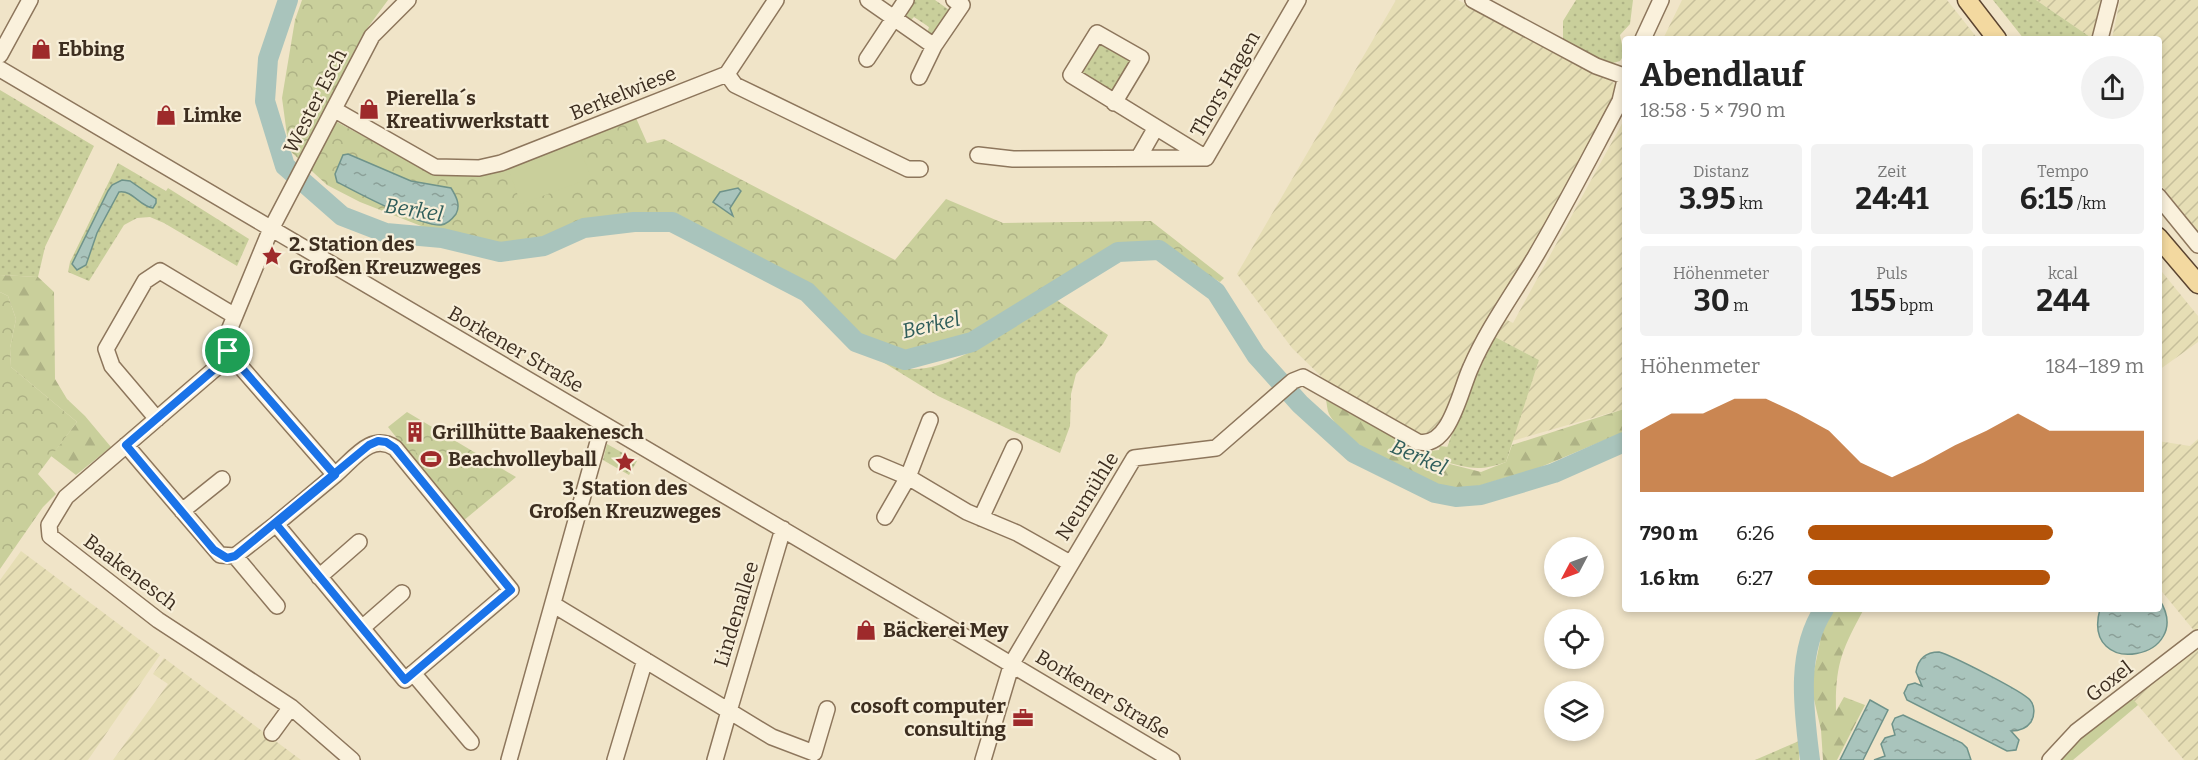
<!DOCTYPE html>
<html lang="de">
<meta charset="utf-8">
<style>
body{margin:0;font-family:Bitter,serif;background:#f2f2f2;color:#222;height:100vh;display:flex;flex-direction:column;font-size:22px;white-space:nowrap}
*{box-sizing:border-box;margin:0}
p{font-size:20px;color:#767676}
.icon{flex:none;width:33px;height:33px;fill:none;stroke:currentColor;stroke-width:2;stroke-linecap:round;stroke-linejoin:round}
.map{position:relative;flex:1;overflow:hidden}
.drawer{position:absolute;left:1622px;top:36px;width:540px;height:576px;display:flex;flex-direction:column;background:#fff;border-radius:6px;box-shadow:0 3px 9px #0003}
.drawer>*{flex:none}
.needle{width:39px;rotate:229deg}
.fabs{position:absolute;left:1544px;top:537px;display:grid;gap:12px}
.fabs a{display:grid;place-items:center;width:60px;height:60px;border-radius:50%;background:#fff;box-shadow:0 3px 9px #0003;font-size:30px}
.pin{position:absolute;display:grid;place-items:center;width:51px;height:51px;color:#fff;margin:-26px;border:3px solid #fff;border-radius:50%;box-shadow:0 2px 6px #0007}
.round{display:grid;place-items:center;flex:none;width:63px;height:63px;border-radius:32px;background:#f2f2f2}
.head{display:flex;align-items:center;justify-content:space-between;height:102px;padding:0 18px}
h1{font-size:33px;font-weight:700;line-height:45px}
.stats{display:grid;grid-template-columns:repeat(3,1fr);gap:9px;height:102px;padding:6px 18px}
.stats div{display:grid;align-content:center;border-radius:6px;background:#f2f2f2;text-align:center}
.stats b{font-size:30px;font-weight:700}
.stats small{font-size:16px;font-weight:400}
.stats p{font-size:16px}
.chart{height:168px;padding:12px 18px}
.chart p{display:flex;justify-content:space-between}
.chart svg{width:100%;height:108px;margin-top:6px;fill:#b45309;opacity:.7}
ul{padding:0 18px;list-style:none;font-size:20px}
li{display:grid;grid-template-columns:96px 72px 1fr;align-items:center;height:45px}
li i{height:15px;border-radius:8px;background:#b45309}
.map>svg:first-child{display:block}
</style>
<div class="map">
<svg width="2198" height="760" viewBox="0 0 2198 760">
<defs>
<pattern id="farmland-furrows" width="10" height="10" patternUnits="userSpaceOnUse" patternTransform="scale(1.5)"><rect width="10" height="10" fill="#e6deb5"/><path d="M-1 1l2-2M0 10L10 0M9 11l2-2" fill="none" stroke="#c6bf9b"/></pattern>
<pattern id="grass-dots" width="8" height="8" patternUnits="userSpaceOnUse" patternTransform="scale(1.5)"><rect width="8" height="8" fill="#c9cf9b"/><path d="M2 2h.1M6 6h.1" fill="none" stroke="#aeb285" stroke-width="1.8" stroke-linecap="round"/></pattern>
<pattern id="forest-firs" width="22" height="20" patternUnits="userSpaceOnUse" patternTransform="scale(1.5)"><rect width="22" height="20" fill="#c9cf9b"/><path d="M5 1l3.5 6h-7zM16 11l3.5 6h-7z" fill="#aeb285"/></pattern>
<pattern id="park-crowns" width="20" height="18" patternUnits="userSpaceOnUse" patternTransform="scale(1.5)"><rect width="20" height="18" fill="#c9cf9b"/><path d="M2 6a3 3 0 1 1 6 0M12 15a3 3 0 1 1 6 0" fill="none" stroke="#aeb285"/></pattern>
<pattern id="water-ripples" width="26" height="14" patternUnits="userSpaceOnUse" patternTransform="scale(1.5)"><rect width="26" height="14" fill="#a9c4bc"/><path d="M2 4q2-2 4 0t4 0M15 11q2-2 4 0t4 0" fill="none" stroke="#8ba098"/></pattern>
</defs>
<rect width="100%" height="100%" fill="#f0e4c8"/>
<path fill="url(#farmland-furrows)" d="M 1396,0 L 1458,0 L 1614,83 L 1617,91 L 1615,101 L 1445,416 L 1434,432 L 1419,436 L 1330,385 L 1292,348 L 1237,274 Z
M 1682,0 L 1947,0 L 1978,39 L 1663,39 Z
M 2036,0 L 2104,0 L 2094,39 L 2093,39 Z
M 2120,0 L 2198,0 L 2198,231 L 2159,183 L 2158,39 L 2112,39 Z
M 1624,120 L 1624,409 L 1512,441 L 1539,360 L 1495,337 L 1505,319 L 1513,323 Z
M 2158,267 L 2198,316 L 2198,342 L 2159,370 Z
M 2198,439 L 2198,632 L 2196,633 L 2159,588 L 2158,441 L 2190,446 Z
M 21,551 L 160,655 L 88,760 L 0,760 L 0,580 Z
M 2198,645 L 2198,760 L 2184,760 L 2131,697 Z
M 164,658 L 301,760 L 113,760 L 168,684 L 153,674 Z"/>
<path fill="url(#grass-dots)" d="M 912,0 L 935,0 L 952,12 L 932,36 L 927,34 L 929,27 L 914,17 L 909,22 L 904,18 L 904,12 Z
M 1576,0 L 1633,0 L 1630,24 L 1620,35 L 1624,55 L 1620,61 L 1606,65 L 1563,43 L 1563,21 Z
M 1993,0 L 2036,0 L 2093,39 L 2024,39 Z
M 1100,37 L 1133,61 L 1112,97 L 1077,74 Z
M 0,90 L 94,146 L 45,247 L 38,277 L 0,275 Z
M 118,163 L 166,191 L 168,188 L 249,239 L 237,266 L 164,223 L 150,217 L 137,218 L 124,225 L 89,281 L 68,272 L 70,262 Z
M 1055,299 L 1108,335 L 1103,344 L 1076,374 L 1071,394 L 1070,426 L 1060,453 L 938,396 L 860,348 C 876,356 892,368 911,369 C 957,371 1016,322 1055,299 Z
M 1495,337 L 1539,360 L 1506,462 C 1479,472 1469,468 1442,461 L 1464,402 Z
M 607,444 L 637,461 L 629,475 L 603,460 Z
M 1799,741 L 1799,760 L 1755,760 Z"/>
<path fill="url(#forest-firs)" d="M 0,275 L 38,277 L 54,292 L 55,379 L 67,399 L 85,416 L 111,447 L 76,475 L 51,456 L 77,422 L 11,367 L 10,348 L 16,319 L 8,296 L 0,292 Z
M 1326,400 L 1420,452 L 1439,450 L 1440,446 L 1448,447 L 1442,462 L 1481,472 L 1506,462 L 1512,445 L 1624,409 L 1624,432 L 1524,474 C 1501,476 1481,489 1457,489 C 1425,489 1344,443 1329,414 C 1327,410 1327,404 1326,400 Z
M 1832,609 L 1864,609 C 1842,649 1835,665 1836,711 L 1844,697 L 1865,705 L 1837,760 L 1823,760 L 1821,730 L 1811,686 L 1824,622 Z
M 2131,697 L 2138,705 L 2073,760 L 2057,760 L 2058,755 Z"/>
<path fill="url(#park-crowns)" d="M 302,0 L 388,0 L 363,34 L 322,114 L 413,163 L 470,174 L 636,118 L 647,143 L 664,139 L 895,260 L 946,199 L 1003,223 L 1151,221 L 1224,278 L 1220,282 L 1161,248 L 1114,249 L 971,337 L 909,355 L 860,340 L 811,290 L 727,242 L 673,217 L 582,224 L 542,243 L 504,248 L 444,235 L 360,202 L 327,185 L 289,150 L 282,98 L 295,20 Z
M 0,292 L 8,296 L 16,319 L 10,348 L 11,367 L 77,422 L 38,474 L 56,494 L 43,507 L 0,569 Z
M 407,412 L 516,477 L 463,521 L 388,427 Z"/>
<path fill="#c9cf9b" d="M 578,142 L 591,178 L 521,204 L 508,168 Z
M 428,442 L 446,466 L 434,475 L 415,451 Z"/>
<path fill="url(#water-ripples)" stroke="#6f938a" stroke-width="1.5" d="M 348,154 L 411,181 L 451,188 C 456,196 461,205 456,214 C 453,218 447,224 441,225 C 421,227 356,192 337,182 L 335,174 L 343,155 Z
M 122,180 L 130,181 L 156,199 L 156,203 L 153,208 C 139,206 133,190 119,192 L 97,233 L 86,265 L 77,270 L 72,264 L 108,191 L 112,185 Z
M 738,188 L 741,191 L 730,208 L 733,216 L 713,202 L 720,192 Z
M 2159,599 C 2198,659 2080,681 2100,609 L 2158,609 Z
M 1939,652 C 1953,656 2022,691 2030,700 C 2035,706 2035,715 2031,722 C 2026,729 2019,731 2011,731 L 2019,740 L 2016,750 L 2007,751 L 1907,700 L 1904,693 L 1908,685 L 1915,683 L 1922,686 L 1916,672 C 1918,659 1926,652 1939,652 Z
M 1870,700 L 1888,710 L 1863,760 L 1840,760 Z
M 1903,715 L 1962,743 L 1967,748 L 1971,760 L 1874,760 L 1885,756 L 1881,744 L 1885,738 L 1895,735 L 1892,724 L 1895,718 Z"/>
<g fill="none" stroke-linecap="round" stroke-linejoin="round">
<path stroke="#a9c4bc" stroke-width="20" d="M 288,0 L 268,59 L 265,101 L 285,166 L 342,216 L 386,233 L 442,238 L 500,252 L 544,246 L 584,228 L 634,222 L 672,222 L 807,292 L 856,342 L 905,360 L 972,342 L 1118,252 L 1159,250 L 1216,292 L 1256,355 L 1300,404 L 1354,453 L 1435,493 L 1456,497 L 1481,495 L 1554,473 L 1624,442
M 1810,760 C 1804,711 1795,653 1824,609"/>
<g stroke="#8d765c" stroke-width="18">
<path id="minor" d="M 868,0 L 934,46
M 1473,0 L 1596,66 L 1624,76
M 1643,39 L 1661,0
M 2100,39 L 2110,0
M 0,55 L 30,0
M 867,59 L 906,0
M 0,69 C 390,301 783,527 1172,760
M 727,74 L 735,85 L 908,169 L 920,169
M 727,74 L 776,0
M 919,77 L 934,46 L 962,5 L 954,0
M 1114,103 L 1141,58 L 1097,33 L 1071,75 L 1206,158
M 335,110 L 435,167 L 479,168 L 501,163 L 727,74
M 978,155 L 1013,159 L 1203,158
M 1139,157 L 1155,129
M 1206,158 L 1298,0
M 2158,196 L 2198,245
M 228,351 L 225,340 L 270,231 L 372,36 L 408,0
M 234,359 L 335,475 L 276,524 L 405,680 L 511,590 L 395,448 C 371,432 354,459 335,475
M 224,361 L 66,497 L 49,525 L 50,536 L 158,620 L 291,707 L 352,760
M 157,419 L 112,366 L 106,349 L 145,281 L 160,271 L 235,316
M 126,445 L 220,555 L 235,556 L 276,524
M 877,464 L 908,477 L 967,512 L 1017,533 L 1070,563
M 182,511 L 222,479
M 885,517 L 908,477 L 930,420
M 981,518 L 1014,447
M 783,529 L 729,711 L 772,737 L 814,753 L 827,709
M 235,556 L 277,606
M 319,577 L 359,542
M 554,605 L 729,711 L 715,760
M 362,628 L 402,593
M 413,673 L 471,742
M 272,733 L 291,707
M 509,760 L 603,424
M 615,760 L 645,660
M 983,760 L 1012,663 L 1134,458 L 1216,448 L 1293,381 L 1303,377 L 1418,442 C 1450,449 1460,390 1471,367 C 1488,328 1513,294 1535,257 C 1565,206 1592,153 1620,101 L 1624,84
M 2050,760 L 2076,732 L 2198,638"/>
</g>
<g stroke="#5b4430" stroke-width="21">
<path id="major" d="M 1967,0 L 1997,39
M 2158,237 L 2198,284"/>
</g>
<use href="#minor" stroke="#faf1dc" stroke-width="15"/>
<use href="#major" stroke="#f3d9a0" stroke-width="18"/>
</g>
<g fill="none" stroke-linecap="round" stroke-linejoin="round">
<g stroke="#fff" stroke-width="12">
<path id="route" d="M 228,351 L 232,353 L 234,359 L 335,475 L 276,524 L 405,680 L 511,590 L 395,448 L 386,442 L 378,441 L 369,445 L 235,556 L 227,558 L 214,550 L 126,445 L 224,361 L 223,354 L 228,351"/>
</g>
<use href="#route" stroke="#1a73e8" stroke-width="8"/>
</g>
<defs>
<g id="shop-bare" transform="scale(1.62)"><path d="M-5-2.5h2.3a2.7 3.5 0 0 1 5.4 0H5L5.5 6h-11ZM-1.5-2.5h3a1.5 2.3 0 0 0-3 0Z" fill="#9e2a2b" stroke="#f7eed8" stroke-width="2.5" paint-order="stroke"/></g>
<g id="sight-bare" transform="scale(1.62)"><path d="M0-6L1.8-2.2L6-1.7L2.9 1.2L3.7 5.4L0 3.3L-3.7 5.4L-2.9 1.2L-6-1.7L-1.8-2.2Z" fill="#9e2a2b" stroke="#f7eed8" stroke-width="2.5" paint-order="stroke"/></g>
<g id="building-bare" transform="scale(1.62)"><path d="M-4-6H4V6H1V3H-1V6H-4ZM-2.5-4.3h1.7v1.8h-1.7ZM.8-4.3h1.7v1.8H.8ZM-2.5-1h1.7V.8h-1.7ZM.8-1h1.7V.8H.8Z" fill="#9e2a2b" stroke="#f7eed8" stroke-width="2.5" paint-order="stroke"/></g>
<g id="stadium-bare" transform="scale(1.62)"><path d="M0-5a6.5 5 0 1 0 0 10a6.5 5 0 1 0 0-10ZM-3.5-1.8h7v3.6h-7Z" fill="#9e2a2b" stroke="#f7eed8" stroke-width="2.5" paint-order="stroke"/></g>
<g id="office-bare" transform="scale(1.62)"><path d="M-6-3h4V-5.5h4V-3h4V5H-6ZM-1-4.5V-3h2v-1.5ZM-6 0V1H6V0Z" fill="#9e2a2b" stroke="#f7eed8" stroke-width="2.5" paint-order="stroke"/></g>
</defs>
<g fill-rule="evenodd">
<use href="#shop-bare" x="41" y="49"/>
<use href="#shop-bare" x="369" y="109"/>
<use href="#shop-bare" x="166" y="115"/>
<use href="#sight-bare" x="272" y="256"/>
<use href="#building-bare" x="415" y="432"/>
<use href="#stadium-bare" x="431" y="459"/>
<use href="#sight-bare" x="625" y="462"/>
<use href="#shop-bare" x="866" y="630"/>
<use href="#office-bare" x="1023" y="718"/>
</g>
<g text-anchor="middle" stroke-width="4.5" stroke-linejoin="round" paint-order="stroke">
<g font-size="20" font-weight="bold" fill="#3d2e20" stroke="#f7eed8" text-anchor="start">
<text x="58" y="56">Ebbing</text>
<text x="386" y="105">Pierella´s<tspan x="386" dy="23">Kreativwerkstatt</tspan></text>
<text x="183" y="122">Limke</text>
<text x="289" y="251">2. Station des<tspan x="289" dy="23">Großen Kreuzweges</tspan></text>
<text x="432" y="439">Grillhütte Baakenesch</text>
<text x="448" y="466">Beachvolleyball</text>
<text x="625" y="495" text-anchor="middle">3. Station des<tspan x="625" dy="23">Großen Kreuzweges</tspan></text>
<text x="883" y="637">Bäckerei Mey</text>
<text x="1006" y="713" text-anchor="end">cosoft computer<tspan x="1006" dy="23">consulting</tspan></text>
</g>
<g font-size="20" fill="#3d2e20" stroke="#f7eed8">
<text transform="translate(1225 84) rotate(-60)" y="7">Thors Hagen</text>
<text transform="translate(623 93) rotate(-22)" y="7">Berkelwiese</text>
<text transform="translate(315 101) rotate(-63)" y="7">Wester Esch</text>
<text transform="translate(516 349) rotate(30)" y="7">Borkener Straße</text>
<text transform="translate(1087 496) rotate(-58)" y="7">Neumühle</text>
<text transform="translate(131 572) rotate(37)" y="7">Baakenesch</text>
<text transform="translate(736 614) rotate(-73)" y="7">Lindenallee</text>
<text transform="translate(2109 681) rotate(-38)" y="7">Goxel</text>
<text transform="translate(1103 694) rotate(31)" y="7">Borkener Straße</text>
</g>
<g font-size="21" font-style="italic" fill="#2f5d5a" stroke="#f7eed8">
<text transform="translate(414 210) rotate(9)" y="7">Berkel</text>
<text transform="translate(931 325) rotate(-13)" y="7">Berkel</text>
<text transform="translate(1419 457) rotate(24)" y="7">Berkel</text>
</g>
</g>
</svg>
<div class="fabs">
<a><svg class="needle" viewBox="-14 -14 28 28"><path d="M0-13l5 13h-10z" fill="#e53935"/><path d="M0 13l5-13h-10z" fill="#767676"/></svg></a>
<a><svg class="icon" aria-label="locate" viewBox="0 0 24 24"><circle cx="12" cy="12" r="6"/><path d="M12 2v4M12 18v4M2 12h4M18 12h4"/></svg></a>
<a><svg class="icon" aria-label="layers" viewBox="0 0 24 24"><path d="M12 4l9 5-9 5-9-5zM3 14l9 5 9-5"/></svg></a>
</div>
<div class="pin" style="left:228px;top:351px;background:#1e9e55"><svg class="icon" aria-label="arrive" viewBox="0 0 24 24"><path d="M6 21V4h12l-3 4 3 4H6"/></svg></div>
<section class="drawer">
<div class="head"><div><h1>Abendlauf</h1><p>18:58 · 5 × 790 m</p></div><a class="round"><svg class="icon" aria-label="share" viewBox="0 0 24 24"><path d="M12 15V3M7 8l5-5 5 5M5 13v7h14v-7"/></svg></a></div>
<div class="stats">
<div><p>Distanz</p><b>3.95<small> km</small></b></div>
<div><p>Zeit</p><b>24:41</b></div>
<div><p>Tempo</p><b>6:15<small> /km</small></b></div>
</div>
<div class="stats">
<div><p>Höhenmeter</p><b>30<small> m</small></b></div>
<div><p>Puls</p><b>155<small> bpm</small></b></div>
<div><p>kcal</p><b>244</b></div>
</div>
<div class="chart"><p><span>Höhenmeter</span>184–189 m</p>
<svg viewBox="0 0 160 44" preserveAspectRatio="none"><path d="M0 44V19L10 12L20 12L30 6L40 6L50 12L60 19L70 32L80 38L90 32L100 25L110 19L120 12L130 19L140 19L150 19L160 19V44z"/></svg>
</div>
<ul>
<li><b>790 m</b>6:26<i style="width:73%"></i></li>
<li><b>1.6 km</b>6:27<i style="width:72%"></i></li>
</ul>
</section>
</div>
